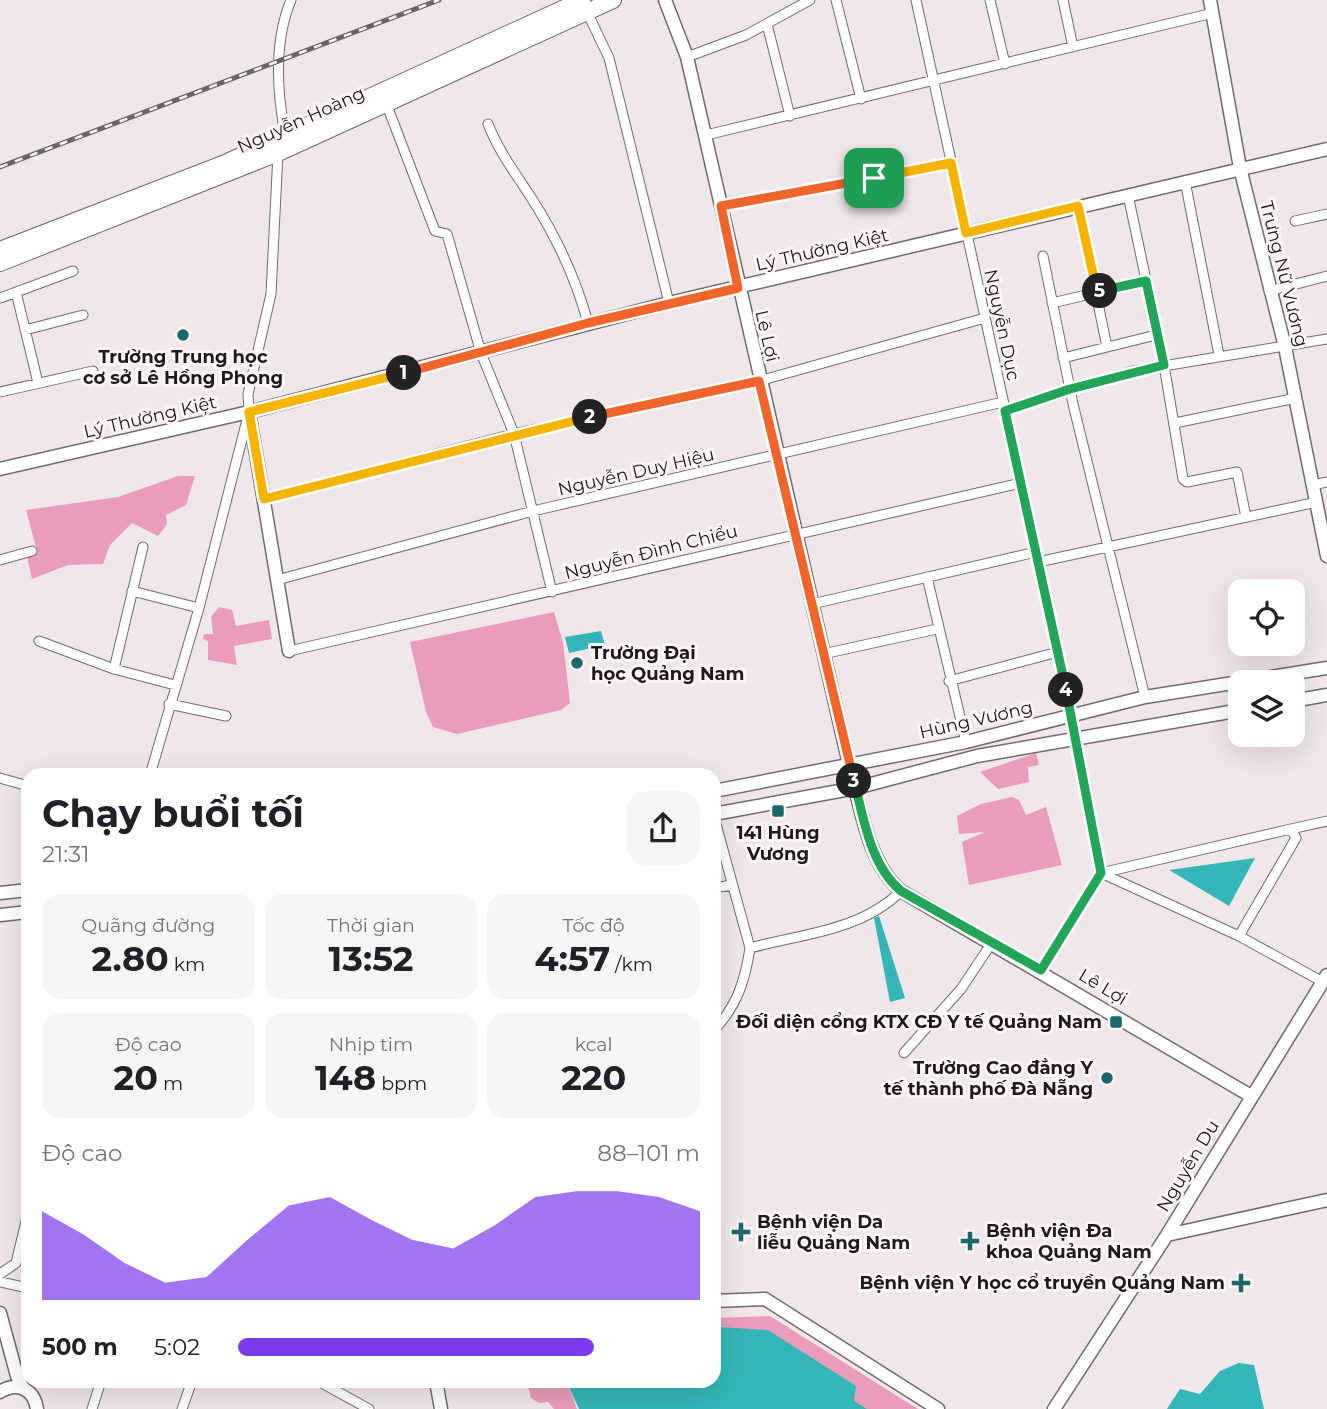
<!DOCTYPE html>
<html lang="vi">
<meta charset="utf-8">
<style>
body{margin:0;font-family:Montserrat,sans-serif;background:#f6f6f6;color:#202124;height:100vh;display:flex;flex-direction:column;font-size:26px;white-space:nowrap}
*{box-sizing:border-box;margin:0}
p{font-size:23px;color:#757577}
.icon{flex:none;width:38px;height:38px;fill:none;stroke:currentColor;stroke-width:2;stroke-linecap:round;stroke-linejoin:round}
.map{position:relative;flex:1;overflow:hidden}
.panel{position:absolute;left:21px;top:768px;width:700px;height:620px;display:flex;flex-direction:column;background:#fff;border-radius:21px;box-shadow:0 7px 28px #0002}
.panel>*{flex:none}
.buttons{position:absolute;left:1228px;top:579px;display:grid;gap:14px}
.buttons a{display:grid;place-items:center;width:77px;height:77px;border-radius:14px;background:#fff;box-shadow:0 7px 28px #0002;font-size:35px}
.pin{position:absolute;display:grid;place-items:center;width:60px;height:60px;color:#fff;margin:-30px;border-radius:14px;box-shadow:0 4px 10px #0006}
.km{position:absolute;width:35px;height:35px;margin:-18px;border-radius:50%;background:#222;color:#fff;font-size:19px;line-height:35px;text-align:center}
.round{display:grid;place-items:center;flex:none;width:74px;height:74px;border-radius:21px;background:#f6f6f6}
.summary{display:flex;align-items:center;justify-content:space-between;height:119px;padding:0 21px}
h1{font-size:38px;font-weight:700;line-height:52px}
.metrics{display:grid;grid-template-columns:repeat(3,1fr);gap:10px;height:119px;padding:7px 21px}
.metrics div{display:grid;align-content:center;border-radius:18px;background:#f6f6f6;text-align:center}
.metrics b{font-size:35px;font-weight:700}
.metrics small{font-size:19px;font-weight:400}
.metrics p{font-size:19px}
.chart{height:196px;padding:14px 21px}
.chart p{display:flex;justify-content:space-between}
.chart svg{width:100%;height:126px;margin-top:7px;fill:#7c3aed;opacity:.7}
ul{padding:0 21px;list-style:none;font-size:23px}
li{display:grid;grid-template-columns:112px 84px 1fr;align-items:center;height:52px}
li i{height:18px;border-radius:9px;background:#7c3aed}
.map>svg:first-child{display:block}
</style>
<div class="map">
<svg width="1327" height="1409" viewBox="0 0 1327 1409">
<rect width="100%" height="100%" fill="#efe7ea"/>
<path fill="#e99dbb" d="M 178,476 L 195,476 L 186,505 L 166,515 L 167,524 L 158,536 L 132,523 L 110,545 L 103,564 L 68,565 L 32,579 L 27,556 L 37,551 L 26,510 L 118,497 Z
M 219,607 L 232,610 L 236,626 L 269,620 L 272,639 L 234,646 L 237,665 L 208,660 L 208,641 L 203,639 L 204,634 L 213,634 L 211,617 Z
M 554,612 L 563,642 L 570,703 L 561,710 L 457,734 L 433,727 L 426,712 L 410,642 Z
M 1036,753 L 1039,765 L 1028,767 L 1029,782 L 998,789 L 980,772 Z
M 1012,797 L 1019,800 L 1026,815 L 1046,807 L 1062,865 L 969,885 L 962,842 L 985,832 L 959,834 L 957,816 L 981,804 Z
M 770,1316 L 918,1409 L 867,1409 L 714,1336 L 714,1318 Z
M 535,1381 L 567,1382 L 577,1409 L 554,1409 L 548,1402 L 539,1403 L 531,1398 L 528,1386 Z"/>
<path fill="#34b6b8" d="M 601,631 L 605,645 L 569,653 L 565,637 Z
M 1255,858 L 1229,906 L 1169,870 Z
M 879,916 L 905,998 L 890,1002 L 874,918 Z
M 717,1327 L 768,1330 L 856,1386 L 854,1401 L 867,1409 L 579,1409 L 566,1381 L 714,1381 L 714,1336 Z
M 1239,1363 L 1254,1365 L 1264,1409 L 1167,1409 L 1180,1389 L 1200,1394 L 1220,1371 Z"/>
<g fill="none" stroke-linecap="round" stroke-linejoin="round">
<g stroke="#726b6d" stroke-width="11">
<path id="street" d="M 836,0 L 861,99
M 916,0 L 1071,712 L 1101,873 L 1239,936 L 1323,982
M 990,0 L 1005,64
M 1063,0 L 1073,47
M 587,12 L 609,58 L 669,303
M 767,24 L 790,116
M 687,57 L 746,35 L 810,0
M 386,103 L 435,231 L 447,234 L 481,353 L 514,434 L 552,592
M 488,124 C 499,152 516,174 532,199 C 557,238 576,279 588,323
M 285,134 C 277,92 274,41 291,0
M 706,135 L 1213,13
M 1185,181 L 1219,355
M 1128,195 L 1164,365 L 1183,479 L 1187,482 L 1237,472 L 1246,517
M 721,206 L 951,163
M 1078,206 L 1107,347
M 1295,221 L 1327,214
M 1043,256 L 1073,404 L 1145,697
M 1269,291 L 1327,276
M 16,292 L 38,383
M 0,298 L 73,271
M 1052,303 L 1146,281
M 25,330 L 83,315
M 1063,358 L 1156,335
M 0,392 L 93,371
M 1005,411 L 1133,371 L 1327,339
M 1175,423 L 1296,398
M 1313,485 L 1327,482
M 264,499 L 514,434 L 759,381 L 985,318
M 0,560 L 32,551
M 1038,562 L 1317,502
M 927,577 L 966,742
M 277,580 L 533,511 L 1003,402
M 132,591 L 199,608
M 812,604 L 1036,552
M 39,641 L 114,669 L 175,685
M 289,651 L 1021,483
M 823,654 L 937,629
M 114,669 L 143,547
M 949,681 L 1058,652
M 169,704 L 226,716
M 150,775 L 199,608 L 249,412 L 248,394 L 271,294 L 278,153
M 0,778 L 28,786
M 714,817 L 750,948
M 1291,829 L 1327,821
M 714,888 L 732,885
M 750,948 C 801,934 861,931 901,891
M 1040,970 L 1101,873 L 1291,829 L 1296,838 L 1239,936
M 714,1030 C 737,1006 745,981 750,948
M 904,1053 L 961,989 L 991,944
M 0,1274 L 16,1263 L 28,1213
M 0,1282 L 28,1288
M 318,1381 L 369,1409
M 92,1409 L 101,1381
M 182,1409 L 192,1381"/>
</g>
<g stroke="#726b6d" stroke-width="15">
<path id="secondary" d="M 665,0 L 687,57 L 849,764 C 861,806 867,862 901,891 L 1251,1096
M 1210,0 L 1240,168 L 1285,347 L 1327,556
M 249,412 L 289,651
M 0,469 L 249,412 L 669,303 L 1327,149
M 1293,701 L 1327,695
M 714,791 L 966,742 L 1145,697 L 1327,668
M 714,814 L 856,788 L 977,756 L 1241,710
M 0,893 L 28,890
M 0,915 L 28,912
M 1167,1235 L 1327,1200
M 714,1301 L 765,1299 L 938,1409
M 0,1313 L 17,1376 L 23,1388
M 436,1381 L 441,1409
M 0,1392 C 17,1381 34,1389 37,1409
M 1054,1409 L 1167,1235 L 1327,975"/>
</g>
<g stroke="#726b6d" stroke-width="18">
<path id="highway" d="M 0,250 L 223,164 L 582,0
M 0,263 L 278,153 L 613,0"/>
</g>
<use href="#street" stroke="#fff" stroke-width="9"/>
<use href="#secondary" stroke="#fff" stroke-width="12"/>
<use href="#highway" stroke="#fff" stroke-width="16"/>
<g stroke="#696567" stroke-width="5">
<path id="rail" d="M 0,167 L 439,0"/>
</g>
<use href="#rail" stroke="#fcf4f7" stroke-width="2.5" stroke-dasharray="8" stroke-linecap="butt"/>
</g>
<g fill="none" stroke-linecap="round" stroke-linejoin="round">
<g stroke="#fff" stroke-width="14">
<path id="split-1" d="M 404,373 L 588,323 L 738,288 L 721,206 L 874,178"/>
</g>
<g stroke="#fff" stroke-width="14">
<path id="split-2" d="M 404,373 L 249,412 L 264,499 L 590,417"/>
</g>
<g stroke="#fff" stroke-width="14">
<path id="split-3" d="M 590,417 L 759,381 L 854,781"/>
</g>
<g stroke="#fff" stroke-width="14">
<path id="split-4" d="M 854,781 C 864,819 870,865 901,891 L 1041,970 L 1101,873 L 1066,690"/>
</g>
<g stroke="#fff" stroke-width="14">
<path id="split-5" d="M 1066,690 L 1005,411 L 1070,389 L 1164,365 L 1146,281 L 1100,291"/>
</g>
<g stroke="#fff" stroke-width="14">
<path id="split-6" d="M 874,178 L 951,163 L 966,233 L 1078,206 L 1097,292 L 1100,291"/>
</g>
<use href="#split-1" stroke="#f0652b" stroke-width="9"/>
<use href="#split-2" stroke="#f5b400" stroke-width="9"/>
<use href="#split-3" stroke="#f0652b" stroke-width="9"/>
<use href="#split-4" stroke="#22a559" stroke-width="9"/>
<use href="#split-5" stroke="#22a559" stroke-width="9"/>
<use href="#split-6" stroke="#f5b400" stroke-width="9"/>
</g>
<g fill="#1a6869" stroke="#fcf4f7" stroke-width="2.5">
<circle cx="183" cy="335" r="7"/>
<circle cx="577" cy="663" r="7"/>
<rect x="771" y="804" width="14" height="14" rx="3.5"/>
<rect x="1109" y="1015" width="14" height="14" rx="3.5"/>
<circle cx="1107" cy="1078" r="7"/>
<path d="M737.5 1221.5h7v7h7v7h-7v7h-7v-7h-7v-7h7z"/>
<path d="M966.5 1230.5h7v7h7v7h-7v7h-7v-7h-7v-7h7z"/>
<path d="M1237.5 1272.5h7v7h7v7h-7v7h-7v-7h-7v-7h7z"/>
</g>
<g text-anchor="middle" stroke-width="6" stroke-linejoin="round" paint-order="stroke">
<g font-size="18" fill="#1c1a1b" stroke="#fcf4f7">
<text transform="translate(301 120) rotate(-24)" y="6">Nguyễn Hoàng</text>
<text transform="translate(822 250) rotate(-13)" y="6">Lý Thường Kiệt</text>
<text transform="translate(1284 274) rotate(76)" y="6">Trưng Nữ Vương</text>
<text transform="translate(1002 325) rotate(78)" y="6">Nguyễn Dục</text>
<text transform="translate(767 336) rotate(77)" y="6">Lê Lợi</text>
<text transform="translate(150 417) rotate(-13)" y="6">Lý Thường Kiệt</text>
<text transform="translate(636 472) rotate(-13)" y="6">Nguyễn Duy Hiệu</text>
<text transform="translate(651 552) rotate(-14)" y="6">Nguyễn Đình Chiểu</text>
<text transform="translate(976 720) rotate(-13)" y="6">Hùng Vương</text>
<text transform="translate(1103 987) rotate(31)" y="6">Lê Lợi</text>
<text transform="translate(1188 1166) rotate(-59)" y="6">Nguyễn Du</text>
</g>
<g font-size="18" font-weight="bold" fill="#1c1a1b" stroke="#fcf4f7" text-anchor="start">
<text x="183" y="363" text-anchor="middle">Trường Trung học<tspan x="183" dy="21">cơ sở Lê Hồng Phong</tspan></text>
<text x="591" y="659">Trường Đại<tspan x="591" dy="21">học Quảng Nam</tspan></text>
<text x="778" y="839" text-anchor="middle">141 Hùng<tspan x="778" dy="21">Vương</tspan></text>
<text x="1102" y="1028" text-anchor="end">Đối diện cổng KTX CĐ Y tế Quảng Nam</text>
<text x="1093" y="1074" text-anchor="end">Trường Cao đẳng Y<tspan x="1093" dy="21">tế thành phố Đà Nẵng</tspan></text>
<text x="757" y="1228">Bệnh viện Da<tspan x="757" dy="21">liễu Quảng Nam</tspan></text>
<text x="986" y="1237">Bệnh viện Đa<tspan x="986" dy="21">khoa Quảng Nam</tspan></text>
<text x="1225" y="1289" text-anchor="end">Bệnh viện Y học cổ truyền Quảng Nam</text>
</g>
</g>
</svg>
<div class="buttons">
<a><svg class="icon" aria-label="locate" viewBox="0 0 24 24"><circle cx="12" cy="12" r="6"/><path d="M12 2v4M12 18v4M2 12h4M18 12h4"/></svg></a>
<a><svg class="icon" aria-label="layers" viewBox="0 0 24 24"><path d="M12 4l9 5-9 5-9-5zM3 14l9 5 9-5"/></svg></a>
</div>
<div class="pin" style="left:874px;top:178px;background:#1e9e55"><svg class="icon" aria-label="arrive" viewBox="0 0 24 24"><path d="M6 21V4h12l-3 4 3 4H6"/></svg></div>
<b class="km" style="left:404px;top:373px">1</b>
<b class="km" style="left:590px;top:417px">2</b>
<b class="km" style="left:854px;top:781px">3</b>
<b class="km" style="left:1066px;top:690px">4</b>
<b class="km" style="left:1100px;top:291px">5</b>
<section class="panel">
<div class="summary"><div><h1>Chạy buổi tối</h1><p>21:31</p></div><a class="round"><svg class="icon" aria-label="share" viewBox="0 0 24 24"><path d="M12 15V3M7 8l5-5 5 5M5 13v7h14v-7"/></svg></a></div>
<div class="metrics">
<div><p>Quãng đường</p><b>2.80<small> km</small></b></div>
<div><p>Thời gian</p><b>13:52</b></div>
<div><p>Tốc độ</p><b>4:57<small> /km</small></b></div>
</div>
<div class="metrics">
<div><p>Độ cao</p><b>20<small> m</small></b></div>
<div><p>Nhịp tim</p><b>148<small> bpm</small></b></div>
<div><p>kcal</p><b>220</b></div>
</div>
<div class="chart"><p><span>Độ cao</span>88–101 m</p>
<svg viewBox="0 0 160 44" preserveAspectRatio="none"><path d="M0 44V13L10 21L20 31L30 38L40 36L50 23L60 11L70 8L80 16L90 23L100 26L110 18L120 8L130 6L140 6L150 8L160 13V44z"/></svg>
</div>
<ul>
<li><b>500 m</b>5:02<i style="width:77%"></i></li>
</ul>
</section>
</div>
